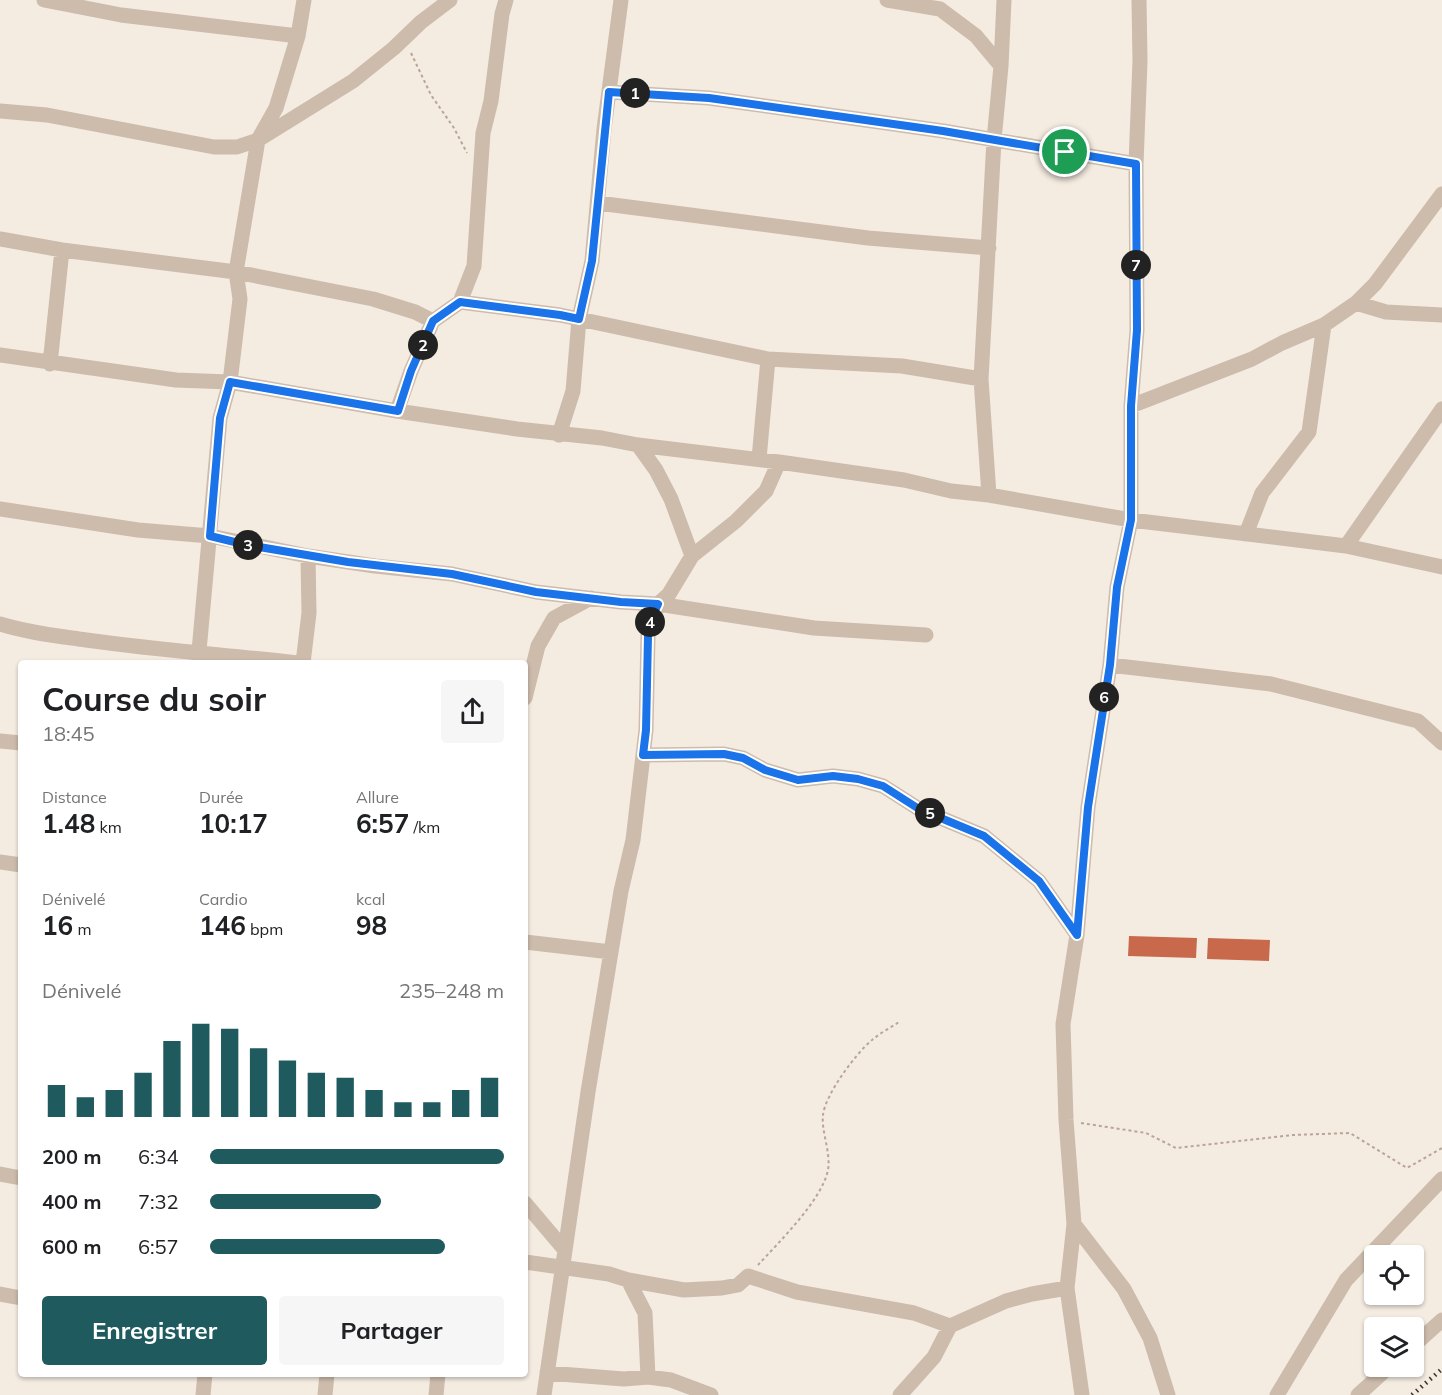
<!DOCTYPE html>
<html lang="fr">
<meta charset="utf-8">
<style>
body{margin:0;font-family:Mulish,sans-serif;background:#f6f6f6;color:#202124;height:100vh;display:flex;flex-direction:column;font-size:22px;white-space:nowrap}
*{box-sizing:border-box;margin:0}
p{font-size:20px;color:#757577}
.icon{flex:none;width:33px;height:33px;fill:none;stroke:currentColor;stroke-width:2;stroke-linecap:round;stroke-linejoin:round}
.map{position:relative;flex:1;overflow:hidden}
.drawer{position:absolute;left:18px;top:660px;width:510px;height:717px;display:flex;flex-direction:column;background:#fff;border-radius:6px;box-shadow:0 2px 4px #0004}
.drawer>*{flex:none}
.fabs{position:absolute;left:1364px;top:1245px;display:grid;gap:12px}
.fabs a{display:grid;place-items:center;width:60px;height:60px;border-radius:6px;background:#fff;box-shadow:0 2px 4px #0004;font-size:30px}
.pin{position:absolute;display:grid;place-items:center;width:51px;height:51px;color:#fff;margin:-26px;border:3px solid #fff;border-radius:50%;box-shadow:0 2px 6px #0007}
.km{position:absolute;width:30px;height:30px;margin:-15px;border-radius:50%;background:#222;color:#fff;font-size:16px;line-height:30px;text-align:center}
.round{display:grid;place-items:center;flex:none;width:63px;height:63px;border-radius:6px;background:#f6f6f6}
.summary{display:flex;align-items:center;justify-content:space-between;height:102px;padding:0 24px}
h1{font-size:33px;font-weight:700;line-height:45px}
.metrics{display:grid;grid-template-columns:repeat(3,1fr);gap:9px;height:102px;padding:6px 24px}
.metrics div{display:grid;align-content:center}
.metrics b{font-size:26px;font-weight:700}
.metrics small{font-size:16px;font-weight:400}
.metrics p{font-size:16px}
.chart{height:168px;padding:12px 24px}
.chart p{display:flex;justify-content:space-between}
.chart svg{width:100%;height:108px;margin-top:6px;stroke:#1f5a5e;stroke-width:6}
.cta{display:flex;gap:12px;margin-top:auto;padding:12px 24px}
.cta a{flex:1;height:69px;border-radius:6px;background:#1f5a5e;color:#fff;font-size:24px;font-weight:700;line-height:69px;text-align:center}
.cta a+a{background:#f6f6f6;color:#202124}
ul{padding:0 24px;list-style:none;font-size:20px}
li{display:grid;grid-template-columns:96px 72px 1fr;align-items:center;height:45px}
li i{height:15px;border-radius:8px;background:#1f5a5e}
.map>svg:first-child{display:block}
</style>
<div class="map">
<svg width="1442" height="1395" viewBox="0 0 1442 1395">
<rect width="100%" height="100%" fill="#f4ebe1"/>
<path fill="#c8694b" d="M 1129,936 L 1197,938 L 1196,958 L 1128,956 Z
M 1208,938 L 1270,940 L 1269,961 L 1207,959 Z"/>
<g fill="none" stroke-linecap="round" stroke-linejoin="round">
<path stroke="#b9a596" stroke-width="2" stroke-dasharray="3 3" stroke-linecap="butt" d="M 411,53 L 431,95 L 454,128 L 467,153
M 1081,1123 L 1146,1133 L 1176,1148 L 1293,1135 L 1350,1133 L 1407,1168 L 1442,1148
M 758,1265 C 779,1242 822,1200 828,1170 C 831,1152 821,1131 823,1115 C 825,1095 856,1053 872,1040 C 880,1033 890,1028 899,1022"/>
<path stroke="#cdbbac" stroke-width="15" d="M 44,0 L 121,15 L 298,36 L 304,0
M 887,0 L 940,9 L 976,36 L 1001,66
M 609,92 L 709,98 L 943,131 L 1136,164
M 0,111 L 47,115 L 214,147 L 237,147 L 258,140 L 353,81 L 394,48 L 421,22 L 450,0
M 598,203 L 868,238 L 989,248
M 0,239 L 62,250 L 236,272 L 373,299 L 415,312 L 433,321
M 460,302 L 560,315 L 768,359
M 1356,303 L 1386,312 L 1442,315
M 0,355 L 176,380 L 230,382 L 397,411 L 517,429 L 602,438 L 638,445 L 779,462 L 904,480 L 951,491 L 989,495 L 1131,520 L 1346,546 L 1442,567
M 50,364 L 62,250
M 1131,406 L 1252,359 L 1282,343 L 1324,325 L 1356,303 L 1375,284 L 1442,194
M 397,411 L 411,371 L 433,321 L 460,302 L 474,266 L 483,133 L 491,101 L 502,14 L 506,0
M 559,435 L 573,391 L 579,319 L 592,261 L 604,129 L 621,0
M 638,445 L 656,470 L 671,499 L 692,556
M 759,459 L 768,359 L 902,366 L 981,379
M 989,495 L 981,379 L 994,140 L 1001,66 L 1004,0
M 0,509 L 138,530 L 210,536 L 308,556 L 375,566 L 452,574 L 536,592 L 621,602 L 658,604 L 814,628 L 926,635
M 1246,534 L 1262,493 L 1309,432 L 1324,325
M 1346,546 L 1442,409
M 0,624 C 28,633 58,636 86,640 C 157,650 227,655 298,663
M 199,651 L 220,418 L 230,382 L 240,299 L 236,272 L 258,140 L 276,108 L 298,36
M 303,663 L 309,613 L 308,556
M 1110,665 L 1271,684 L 1418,721 L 1442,743
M 525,698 L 538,646 L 554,618 L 591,598
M 0,741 L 21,743
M 643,755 L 724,754 L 743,758 L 765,770 L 798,780 L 833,776 L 858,779 L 883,786 L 919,809 L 984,836 L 1039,881 L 1077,935
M 0,862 L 21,865
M 525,942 L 611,952
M 0,1174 L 21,1178
M 525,1203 L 564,1249
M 1074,1224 L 1124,1289 L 1150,1338 L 1168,1395
M 525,1262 L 609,1274 L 628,1280 L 684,1290 L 722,1288 L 738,1285 L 748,1276 L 797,1292 L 914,1313 L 950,1326 L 934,1357 L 900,1395
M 628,1280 L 645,1313 L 648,1377
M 0,1294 L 21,1298
M 950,1326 L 1006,1301 L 1032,1294 L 1067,1288
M 1413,1346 L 1442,1320
M 547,1373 L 624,1379 L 648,1377 L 671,1380 L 711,1395
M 203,1395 L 205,1374
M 325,1395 L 327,1374
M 436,1395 L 438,1374
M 544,1395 L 588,1092 L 621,891 L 633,840 L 646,730 L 648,636 L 650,622 L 658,604 L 669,594 L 692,556 L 736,521 L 766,491 L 779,462
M 1082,1395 L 1067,1288 L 1074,1224 L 1066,1120 L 1063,1024 L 1077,935 L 1088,807 L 1110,665 L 1117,587 L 1131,520 L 1131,406 L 1137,330 L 1136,164 L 1140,61 L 1139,0
M 1277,1395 L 1346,1280 L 1442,1179
M 1358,1395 L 1390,1366"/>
<path stroke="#3b302b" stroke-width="4.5" stroke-dasharray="1.5 4.5" stroke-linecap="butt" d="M 1412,1395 L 1442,1369"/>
</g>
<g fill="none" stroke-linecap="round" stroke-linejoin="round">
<g stroke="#fff" stroke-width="12">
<path id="route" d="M 609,92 L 709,98 L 943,131 L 1136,164 L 1137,330 L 1131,406 L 1131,520 L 1117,587 L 1110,665 L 1088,807 L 1077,935 L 1039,881 L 984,836 L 919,809 L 883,786 L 858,779 L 833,776 L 798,780 L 765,770 L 743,758 L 724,754 L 643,755 L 646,730 L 648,636 L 650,621 L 658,604 L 621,602 L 536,592 L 452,574 L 348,562 L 247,545 L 210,536 L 220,418 L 230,382 L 398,411 L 411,371 L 433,321 L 460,302 L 560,315 L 579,319 L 592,261 Z"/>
</g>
<use href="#route" stroke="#1a73e8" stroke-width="8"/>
</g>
</svg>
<div class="fabs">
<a><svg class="icon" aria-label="locate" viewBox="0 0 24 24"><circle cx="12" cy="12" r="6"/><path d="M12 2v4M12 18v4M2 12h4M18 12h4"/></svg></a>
<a><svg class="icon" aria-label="layers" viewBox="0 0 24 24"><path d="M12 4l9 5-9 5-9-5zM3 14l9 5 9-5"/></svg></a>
</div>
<div class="pin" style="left:1065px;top:152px;background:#1e9e55"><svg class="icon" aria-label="arrive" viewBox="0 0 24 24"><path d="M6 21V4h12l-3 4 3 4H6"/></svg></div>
<b class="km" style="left:635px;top:93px">1</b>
<b class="km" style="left:423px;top:345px">2</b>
<b class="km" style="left:248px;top:545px">3</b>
<b class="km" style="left:650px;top:622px">4</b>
<b class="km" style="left:930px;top:813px">5</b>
<b class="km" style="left:1104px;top:697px">6</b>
<b class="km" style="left:1136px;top:265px">7</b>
<section class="drawer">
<div class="summary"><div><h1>Course du soir</h1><p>18:45</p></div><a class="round"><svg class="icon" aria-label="share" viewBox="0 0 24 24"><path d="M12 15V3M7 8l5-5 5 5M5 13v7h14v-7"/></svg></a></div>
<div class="metrics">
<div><p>Distance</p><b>1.48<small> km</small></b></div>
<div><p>Durée</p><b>10:17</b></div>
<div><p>Allure</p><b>6:57<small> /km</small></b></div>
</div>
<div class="metrics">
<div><p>Dénivelé</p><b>16<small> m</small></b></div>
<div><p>Cardio</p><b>146<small> bpm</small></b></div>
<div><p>kcal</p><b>98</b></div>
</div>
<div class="chart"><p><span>Dénivelé</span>235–248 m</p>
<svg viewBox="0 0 160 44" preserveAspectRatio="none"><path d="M5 44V31M15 44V36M25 44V33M35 44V26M45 44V13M55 44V6M65 44V8M75 44V16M85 44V21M95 44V26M105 44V28M115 44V33M125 44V38M135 44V38M145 44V33M155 44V28"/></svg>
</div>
<ul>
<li><b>200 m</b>6:34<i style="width:100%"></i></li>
<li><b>400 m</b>7:32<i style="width:58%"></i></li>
<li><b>600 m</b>6:57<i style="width:80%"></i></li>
</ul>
<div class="cta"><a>Enregistrer</a><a>Partager</a></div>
</section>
</div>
